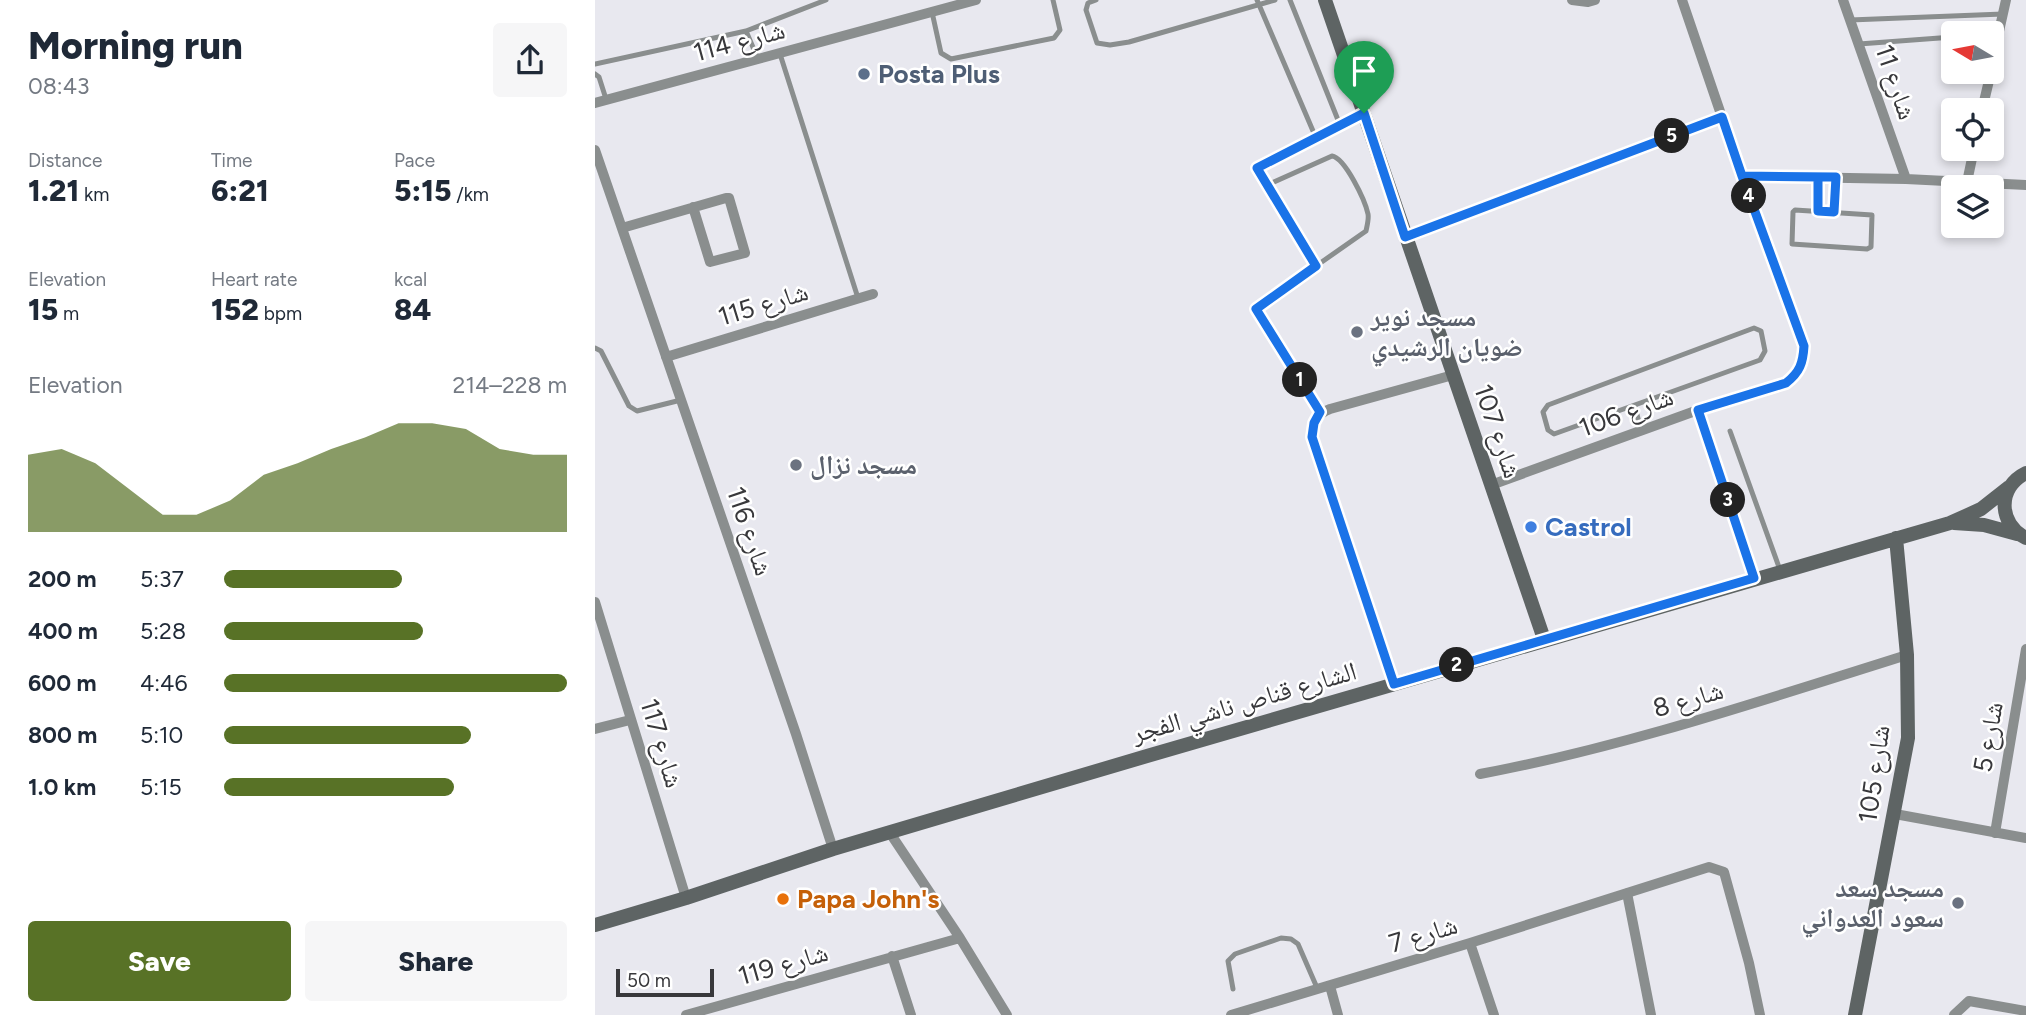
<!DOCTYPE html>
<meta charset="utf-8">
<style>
body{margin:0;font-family:Figtree,"Noto Naskh Arabic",sans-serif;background:#f6f6f7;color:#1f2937;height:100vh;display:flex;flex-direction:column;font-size:26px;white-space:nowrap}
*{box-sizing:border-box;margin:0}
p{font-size:23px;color:#747a83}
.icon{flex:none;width:38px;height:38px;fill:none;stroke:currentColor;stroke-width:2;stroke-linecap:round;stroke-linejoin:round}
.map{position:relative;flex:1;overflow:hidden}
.details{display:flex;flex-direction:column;background:#fff;width:595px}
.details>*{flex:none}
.needle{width:46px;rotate:280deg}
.controls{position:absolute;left:1346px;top:21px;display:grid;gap:14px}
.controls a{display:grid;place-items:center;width:63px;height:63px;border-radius:7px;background:#fff;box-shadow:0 4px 10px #0003;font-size:35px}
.scale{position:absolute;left:21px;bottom:18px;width:98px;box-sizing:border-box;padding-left:7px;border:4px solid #38383b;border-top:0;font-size:19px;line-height:24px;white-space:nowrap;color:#38383b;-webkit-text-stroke:5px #fff;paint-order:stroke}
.pin{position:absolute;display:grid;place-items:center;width:60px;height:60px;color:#fff;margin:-72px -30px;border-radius:50% 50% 50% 0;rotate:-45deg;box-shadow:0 0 7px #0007}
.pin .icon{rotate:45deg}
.km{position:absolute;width:35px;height:35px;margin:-18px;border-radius:50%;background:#222;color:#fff;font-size:19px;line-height:35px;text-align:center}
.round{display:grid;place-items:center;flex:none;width:74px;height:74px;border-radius:7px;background:#f6f6f7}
.summary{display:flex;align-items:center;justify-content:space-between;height:119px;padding:0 28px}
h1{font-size:38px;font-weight:800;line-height:52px}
.stats{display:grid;grid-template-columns:repeat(3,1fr);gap:10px;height:119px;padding:7px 28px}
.stats div{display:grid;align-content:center}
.stats b{font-size:30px;font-weight:800}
.stats small{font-size:19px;font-weight:400}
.stats p{font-size:19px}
.chart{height:196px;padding:14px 28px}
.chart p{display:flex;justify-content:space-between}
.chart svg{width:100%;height:126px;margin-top:7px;fill:#587226;opacity:.7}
.button{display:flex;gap:14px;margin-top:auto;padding:14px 28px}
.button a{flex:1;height:80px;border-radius:7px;background:#587226;color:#fff;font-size:28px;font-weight:800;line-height:80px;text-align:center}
.button a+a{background:#f6f6f7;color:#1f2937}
ul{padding:0 28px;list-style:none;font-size:23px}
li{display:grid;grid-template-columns:112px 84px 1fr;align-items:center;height:52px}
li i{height:18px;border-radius:9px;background:#587226}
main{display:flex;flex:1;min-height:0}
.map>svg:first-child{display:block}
</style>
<main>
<section class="details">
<div class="summary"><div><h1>Morning run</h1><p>08:43</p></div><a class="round"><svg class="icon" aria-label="share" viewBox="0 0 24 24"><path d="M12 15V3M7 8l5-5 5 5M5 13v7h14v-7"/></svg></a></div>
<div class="stats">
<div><p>Distance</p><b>1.21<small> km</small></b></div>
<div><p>Time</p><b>6:21</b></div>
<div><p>Pace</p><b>5:15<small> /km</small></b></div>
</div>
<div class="stats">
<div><p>Elevation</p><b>15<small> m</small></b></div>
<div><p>Heart rate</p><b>152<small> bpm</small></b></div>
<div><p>kcal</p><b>84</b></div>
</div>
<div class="chart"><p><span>Elevation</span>214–228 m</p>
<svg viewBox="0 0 160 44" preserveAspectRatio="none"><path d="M0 44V17L10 15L20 20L30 29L40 38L50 38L60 33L70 24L80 20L90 15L100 11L110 6L120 6L130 8L140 15L150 17L160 17V44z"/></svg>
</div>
<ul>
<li><b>200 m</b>5:37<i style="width:52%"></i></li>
<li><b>400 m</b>5:28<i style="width:58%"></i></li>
<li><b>600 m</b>4:46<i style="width:100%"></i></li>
<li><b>800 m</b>5:10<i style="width:72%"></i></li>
<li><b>1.0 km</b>5:15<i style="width:67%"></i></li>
</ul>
<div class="button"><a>Save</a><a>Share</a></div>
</section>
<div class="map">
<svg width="1431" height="1015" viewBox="0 0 1431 1015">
<rect width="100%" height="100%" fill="#e8e8ef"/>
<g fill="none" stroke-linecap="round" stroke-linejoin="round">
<path stroke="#8a8e8e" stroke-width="5" d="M 501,0 L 493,3 L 491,10 L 502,43 L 515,45 L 534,42 L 680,0
M 662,0 L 721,138
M 695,0 L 745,125
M 337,12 L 346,53 L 356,59 L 459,38 L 465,30 L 458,0
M 1255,20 L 1408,14
M 151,31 L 163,59
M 1264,44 L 1358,37
M 185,54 L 263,298
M 0,64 L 151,31 L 231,0
M 0,74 L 4,77 L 11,99
M 672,185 L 737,156 C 750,158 770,200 773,214 C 774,219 772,226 771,231 L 721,266
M 1200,210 L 1277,215 L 1276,247 L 1272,249 L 1197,244 L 1198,212 Z
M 1222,211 L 1223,177
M 1239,212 L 1240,177
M 1159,328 L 1166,331 L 1170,351 L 1165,360 L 959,434 L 953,430 L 948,412 L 953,405 Z
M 0,348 L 6,351 L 34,406 L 42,411 L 86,400
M 1040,407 L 1046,430
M 725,413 L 661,309 L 721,266 L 662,168 L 766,114
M 1135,431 L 1185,570
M 638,989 L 633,961 L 640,954 L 686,938 L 696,939 L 703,944 L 723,990"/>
<path stroke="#8a8e8e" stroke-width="10" d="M 977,0 L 993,2 L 1000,0
M 1248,0 L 1311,179
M 1396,67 L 1411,0
M 0,103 L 381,0
M 1387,110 L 1396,72
M 0,150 L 201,734 L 238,849
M 1147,176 L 1311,179 L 1431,185
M 1372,182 L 1379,149
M 27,228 L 131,198 L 134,198 L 150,253 L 115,262 L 98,207
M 810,237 L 1127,117
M 71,357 L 278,294
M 1103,410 L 1159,578
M 896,485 L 1103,410 L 1191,383 C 1205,372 1208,363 1209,346 L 1147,176 L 1087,0
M 0,602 L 91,898
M 799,684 L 717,437 C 719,423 721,414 735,409 L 858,375
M 0,729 L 35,720
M 885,774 C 1030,747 1171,699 1312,655
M 1300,814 L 1431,838
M 295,833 L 365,938 L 412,1015
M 1400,833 L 1431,649
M 1032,893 L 1056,1015
M 875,943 L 899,1015
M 297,956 L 316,1015
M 735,986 L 743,1015
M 91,1015 L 365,938
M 636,1015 L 875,943 L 1114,867 L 1129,872 L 1154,963 L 1165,1015
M 1359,1015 L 1374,1001 L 1431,1011"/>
<path stroke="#5e6464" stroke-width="14" d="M 730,0 L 949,639
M 1431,473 C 1402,487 1403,524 1431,538
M 1359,523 L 1389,525 L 1422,534
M 0,925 L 91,898 L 238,849 L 552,756 L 1355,523 L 1386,509 L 1414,487
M 1260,1015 L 1313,738 L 1312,655 L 1301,538"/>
</g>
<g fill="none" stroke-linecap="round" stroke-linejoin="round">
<g stroke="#fff" stroke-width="14">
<path id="route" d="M 769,113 L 662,168 L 721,266 L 661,309 L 725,412 L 719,423 L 717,437 L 799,684 L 1159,578 L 1103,410 L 1191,383 C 1205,372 1208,363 1209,346 L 1147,176 L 1223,177 L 1223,211 L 1239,212 L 1241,177 L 1147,176 L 1127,117 L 810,237 L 769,113"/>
</g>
<use href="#route" stroke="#1a73e8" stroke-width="9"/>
</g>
<circle fill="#5c6f8a" stroke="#fff" stroke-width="2.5" cx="269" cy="74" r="7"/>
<g fill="#6b7280" stroke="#fff" stroke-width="2.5">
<circle cx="762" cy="332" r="7"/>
<circle cx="201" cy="465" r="7"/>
<circle cx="1363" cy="903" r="7"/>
</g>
<circle fill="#3f7fe0" stroke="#fff" stroke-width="2.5" cx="936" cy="527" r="7"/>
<circle fill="#e8710a" stroke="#fff" stroke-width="2.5" cx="188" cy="899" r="7"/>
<g text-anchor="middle" stroke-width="5" stroke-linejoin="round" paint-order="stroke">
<g font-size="26" fill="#38383b" stroke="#fff">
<text transform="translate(144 41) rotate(-15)" y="9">شارع 114</text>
<text transform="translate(1301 82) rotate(71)" y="9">شارع 11</text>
<text transform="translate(168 304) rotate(-17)" y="9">شارع 115</text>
<text transform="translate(1031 412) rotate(-20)" y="9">شارع 106</text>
<text transform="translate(903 431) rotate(71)" y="9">شارع 107</text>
<text transform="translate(155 531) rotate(71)" y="9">شارع 116</text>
<text transform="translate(1093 699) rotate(-16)" y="9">شارع 8</text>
<text transform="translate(649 702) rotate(-16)" y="9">الشارع قناص ناشي الفجر</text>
<text transform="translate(1393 737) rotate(-80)" y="9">شارع 5</text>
<text transform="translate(67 743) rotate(73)" y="9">شارع 117</text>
<text transform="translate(1279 774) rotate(-82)" y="9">شارع 105</text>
<text transform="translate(828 934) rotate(-17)" y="9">شارع 7</text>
<text transform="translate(188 964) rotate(-16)" y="9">شارع 119</text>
</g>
<g font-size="26" font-weight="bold" fill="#4e5e75" stroke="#fff" text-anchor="start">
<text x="283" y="83">Posta Plus</text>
</g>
<g font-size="26" font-weight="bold" fill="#5b616d" stroke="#fff" text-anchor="start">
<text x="776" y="326">مسجد نوير<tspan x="776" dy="30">ضويان الرشيدي</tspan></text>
<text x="215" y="474">مسجد نزال</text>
<text x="1349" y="897" text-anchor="end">مسجد سعد<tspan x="1349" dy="30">سعود العدواني</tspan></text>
</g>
<g font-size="26" font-weight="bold" fill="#366cbe" stroke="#fff" text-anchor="start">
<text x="950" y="536">Castrol</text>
</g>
<g font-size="26" font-weight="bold" fill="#c56008" stroke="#fff" text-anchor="start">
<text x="202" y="908">Papa John's</text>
</g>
</g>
</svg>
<div class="controls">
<a><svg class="needle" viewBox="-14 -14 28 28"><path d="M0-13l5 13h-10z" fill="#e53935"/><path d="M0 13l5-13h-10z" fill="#747a83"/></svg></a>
<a><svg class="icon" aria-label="locate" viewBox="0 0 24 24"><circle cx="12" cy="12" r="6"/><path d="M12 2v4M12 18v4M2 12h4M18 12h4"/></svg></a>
<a><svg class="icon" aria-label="layers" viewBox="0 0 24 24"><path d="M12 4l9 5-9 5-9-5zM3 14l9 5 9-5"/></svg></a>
</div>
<div class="scale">50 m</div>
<div class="pin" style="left:769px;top:113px;background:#1e9e55"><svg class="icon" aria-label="arrive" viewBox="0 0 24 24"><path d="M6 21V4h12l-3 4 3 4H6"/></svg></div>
<b class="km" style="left:705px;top:380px">1</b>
<b class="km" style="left:862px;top:665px">2</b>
<b class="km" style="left:1133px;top:500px">3</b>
<b class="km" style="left:1154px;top:196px">4</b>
<b class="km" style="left:1077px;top:136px">5</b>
</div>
</main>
